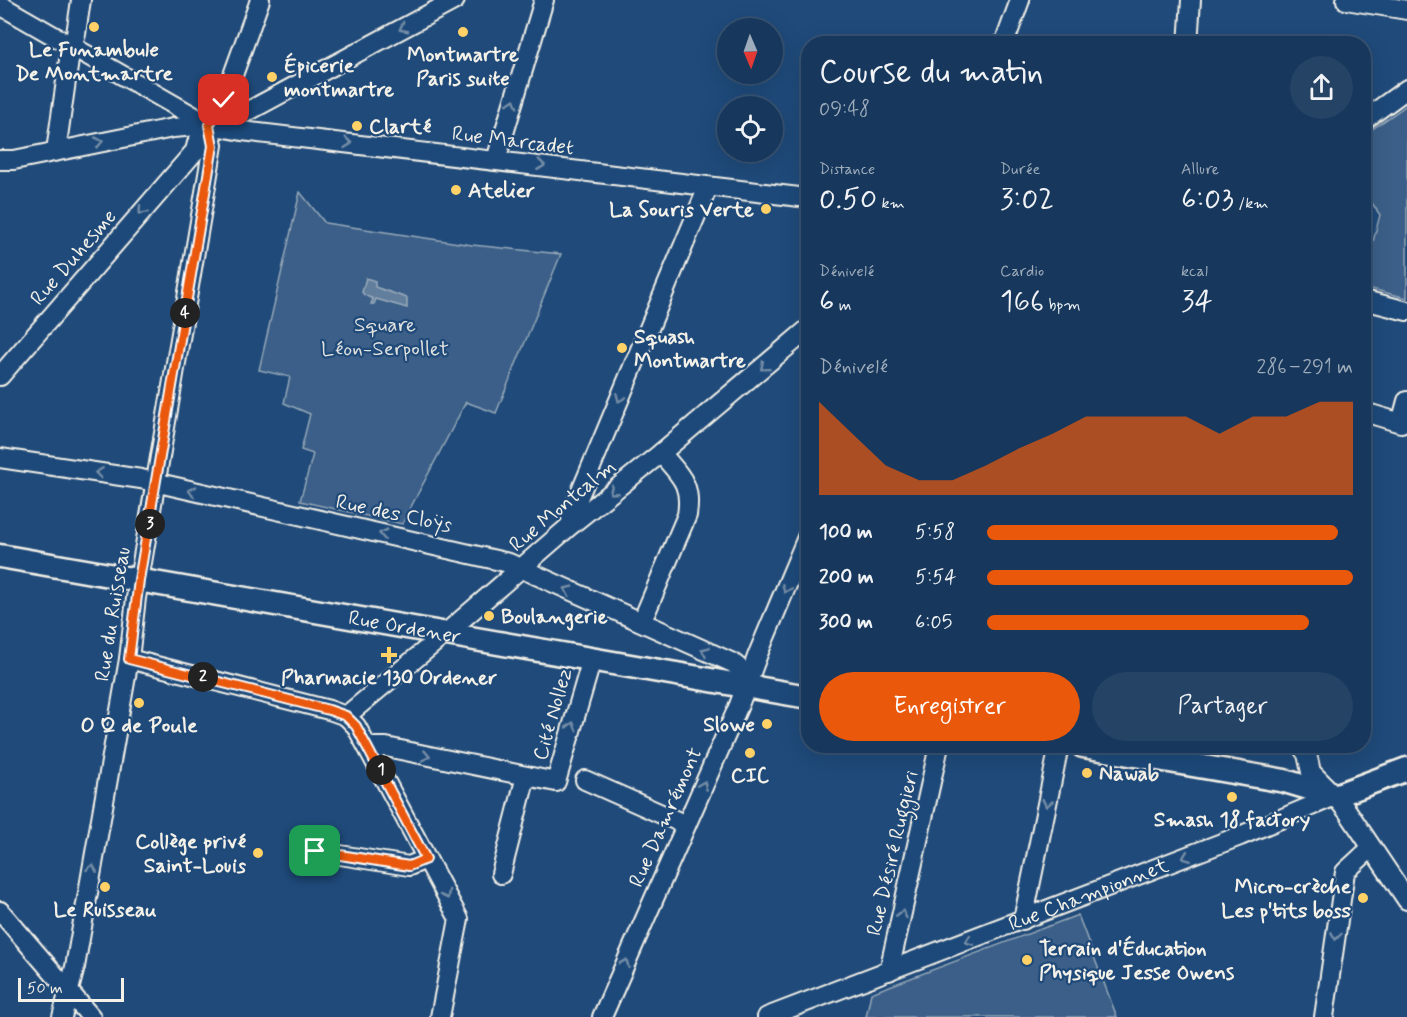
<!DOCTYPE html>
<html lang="fr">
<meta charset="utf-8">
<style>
body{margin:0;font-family:Mynerve,sans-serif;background:#244365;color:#f1f3f6;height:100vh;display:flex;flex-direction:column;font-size:22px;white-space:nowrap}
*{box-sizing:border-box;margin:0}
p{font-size:20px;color:#9eacbb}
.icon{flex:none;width:33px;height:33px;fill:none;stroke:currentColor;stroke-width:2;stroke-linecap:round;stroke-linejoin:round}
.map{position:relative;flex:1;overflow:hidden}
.sheet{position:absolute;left:801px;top:36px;width:570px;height:717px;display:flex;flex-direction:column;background:#17385c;border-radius:24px;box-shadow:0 6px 24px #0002,0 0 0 2px #365272}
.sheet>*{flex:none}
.needle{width:39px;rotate:178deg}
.tools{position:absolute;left:717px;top:18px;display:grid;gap:12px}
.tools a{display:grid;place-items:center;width:66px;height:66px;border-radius:50%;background:#17385c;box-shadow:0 6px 24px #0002,0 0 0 2px #365272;font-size:30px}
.scale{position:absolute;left:18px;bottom:15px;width:106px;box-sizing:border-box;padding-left:6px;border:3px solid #f4f1e8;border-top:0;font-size:16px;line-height:21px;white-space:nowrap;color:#f4f1e8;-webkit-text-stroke:4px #1f4a7a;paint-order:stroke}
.pin{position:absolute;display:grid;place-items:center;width:51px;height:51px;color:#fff;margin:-26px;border-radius:12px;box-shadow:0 3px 9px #0006}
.km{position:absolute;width:30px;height:30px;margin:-15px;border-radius:50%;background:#222;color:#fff;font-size:16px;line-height:30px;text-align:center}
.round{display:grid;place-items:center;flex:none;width:63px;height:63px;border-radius:32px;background:#244365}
.head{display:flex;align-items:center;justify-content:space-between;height:102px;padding:0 18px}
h1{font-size:33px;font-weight:600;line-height:45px}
.figures{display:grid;grid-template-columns:repeat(3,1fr);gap:9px;height:102px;padding:6px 18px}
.figures div{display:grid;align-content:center}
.figures b{font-size:30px;font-weight:600}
.figures small{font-size:16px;font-weight:400}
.figures p{font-size:16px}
.chart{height:168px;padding:12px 18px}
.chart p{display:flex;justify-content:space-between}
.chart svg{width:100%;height:108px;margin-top:6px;fill:#ea580c;opacity:.7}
.action{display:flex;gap:12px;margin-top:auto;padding:12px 18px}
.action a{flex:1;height:69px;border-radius:36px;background:#ea580c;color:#fff;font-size:24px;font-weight:600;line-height:69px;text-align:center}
.action a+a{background:#244365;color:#f1f3f6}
ul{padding:0 18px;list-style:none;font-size:20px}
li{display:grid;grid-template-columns:96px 72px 1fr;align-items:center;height:45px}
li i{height:15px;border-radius:8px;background:#ea580c}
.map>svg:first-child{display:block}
</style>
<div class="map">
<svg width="1407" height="1017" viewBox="0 0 1407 1017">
<rect width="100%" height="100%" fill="#1f4a7a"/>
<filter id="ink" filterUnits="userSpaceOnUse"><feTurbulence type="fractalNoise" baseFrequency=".0167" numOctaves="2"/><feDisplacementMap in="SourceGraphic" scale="12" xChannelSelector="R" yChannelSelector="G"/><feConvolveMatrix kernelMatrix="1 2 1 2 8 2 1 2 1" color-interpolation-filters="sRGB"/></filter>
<g filter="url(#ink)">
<path fill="#3a5f88" stroke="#97a8b8" stroke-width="1.5" d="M 1407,105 L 1407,298 L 1364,287 L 1364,276 L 1380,215 L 1364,191 L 1364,135 Z
M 300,192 L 325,223 L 472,245 L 561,254 L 496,413 L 466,402 L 402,524 L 300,501 L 313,454 L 301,450 L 310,414 L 284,403 L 290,377 L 259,370 Z
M 1078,915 L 1117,1017 L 866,1017 L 871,993 Z"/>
<path fill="#627e9d" stroke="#9cacbb" stroke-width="1.5" d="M 366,278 L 375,281 L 375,287 L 407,298 L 407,308 L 376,299 L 374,304 L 371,304 L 373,299 L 364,295 L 362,292 Z"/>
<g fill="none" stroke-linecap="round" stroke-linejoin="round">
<g stroke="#f4f1e8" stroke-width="22">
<g id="minor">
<path d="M 1346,0 L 1407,10"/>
<path d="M 0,5 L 209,125 L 243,114 L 455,0"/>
<path d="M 1004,44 L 1020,0"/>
<path d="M 1188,44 L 1191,0"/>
<path d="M 1364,120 L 1407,89"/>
<path d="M 56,151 L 69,60 L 76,34 L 81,0"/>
<path d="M 0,160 L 14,160 L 173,128 L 209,125 L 242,131 L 808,198"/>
<path d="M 496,160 L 544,0"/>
<path d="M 1364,300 L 1407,311"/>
<path d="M 0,376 L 195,151 L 197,143 L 224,100 L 260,0"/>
<path d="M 1364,412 L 1401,423 L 1407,401"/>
<path d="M 0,458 L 141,479 L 509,563 L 733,663 L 744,672 L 746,686"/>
<path d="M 572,524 L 571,517 L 579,496 L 708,187"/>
<path d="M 646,612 L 687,515 C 692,483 680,476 661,453"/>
<path d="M 129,659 L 329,710 L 346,716 L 356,726 L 459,919 L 440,1017"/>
<path d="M 346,716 L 445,634 L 572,524 L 661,453 L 808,329"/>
<path d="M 1301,746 L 1307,754 L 1311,772 L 1335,796 L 1348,812 L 1407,900"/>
<path d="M 369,747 L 386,747 L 556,782 L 592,659"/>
<path d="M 585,780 L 686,825"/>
<path d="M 315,851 L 409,866 L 426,859"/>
<path d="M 501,874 L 526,776"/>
<path d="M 0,911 L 91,1017"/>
<path d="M 1023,920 L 1059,746"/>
<path d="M 889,971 L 939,746"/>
<path d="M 62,1017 L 75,967 L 129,659 L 136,598 L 213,145 L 209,125"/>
<path d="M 602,1017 L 739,705 L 758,654 L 808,535"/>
<path id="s1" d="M 767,1017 L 1240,836 L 1335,796"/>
<path d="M 1324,1017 L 1345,872 L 1371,848"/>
</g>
</g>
<g stroke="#f4f1e8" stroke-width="27">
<g id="major">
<path id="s2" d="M 0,556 L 808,697"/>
<path d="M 1083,746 L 1285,781 L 1335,796 L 1407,769"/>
</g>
</g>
<use href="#minor" stroke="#1f4a7a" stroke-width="18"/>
<use href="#major" stroke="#1f4a7a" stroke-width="22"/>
</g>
<defs><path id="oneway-chevron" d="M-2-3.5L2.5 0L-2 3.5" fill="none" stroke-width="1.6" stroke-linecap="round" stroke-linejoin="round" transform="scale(1.5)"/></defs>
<g stroke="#748da6">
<use href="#oneway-chevron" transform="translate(403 28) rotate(152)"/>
<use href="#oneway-chevron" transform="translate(513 103) rotate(-73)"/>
<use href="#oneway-chevron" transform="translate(99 142) rotate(-11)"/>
<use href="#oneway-chevron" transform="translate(348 143) rotate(6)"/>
<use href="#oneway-chevron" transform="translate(541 165) rotate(7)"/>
<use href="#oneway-chevron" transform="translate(142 211) rotate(131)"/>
<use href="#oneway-chevron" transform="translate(764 367) rotate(140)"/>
<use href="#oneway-chevron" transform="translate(620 398) rotate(113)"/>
<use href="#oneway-chevron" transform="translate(99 473) rotate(-172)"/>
<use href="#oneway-chevron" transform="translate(192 491) rotate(-167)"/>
<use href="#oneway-chevron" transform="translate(613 491) rotate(141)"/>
<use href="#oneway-chevron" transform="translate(383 534) rotate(-168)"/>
<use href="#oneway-chevron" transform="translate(786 589) rotate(113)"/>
<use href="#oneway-chevron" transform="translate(568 590) rotate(-156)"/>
<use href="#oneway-chevron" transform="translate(705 651) rotate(-156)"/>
<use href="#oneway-chevron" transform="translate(572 726) rotate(-74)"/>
<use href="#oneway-chevron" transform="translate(426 756) rotate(12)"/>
<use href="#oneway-chevron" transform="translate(703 785) rotate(-67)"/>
<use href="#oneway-chevron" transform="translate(1047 803) rotate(102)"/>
<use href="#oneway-chevron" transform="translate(1186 857) rotate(159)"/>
<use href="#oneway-chevron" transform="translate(92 868) rotate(-80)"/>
<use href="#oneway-chevron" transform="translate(446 895) rotate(61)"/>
<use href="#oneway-chevron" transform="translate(902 914) rotate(-77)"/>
<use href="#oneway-chevron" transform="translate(1336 936) rotate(98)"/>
<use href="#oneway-chevron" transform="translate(969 941) rotate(159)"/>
<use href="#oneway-chevron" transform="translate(625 963) rotate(-66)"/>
</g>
</g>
<g fill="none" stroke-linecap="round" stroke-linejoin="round" filter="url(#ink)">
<g stroke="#fff" stroke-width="12">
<path id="route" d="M 224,100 L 209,125 L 213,146 L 139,580 L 129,659 L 329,710 L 346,716 L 356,726 L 426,859 L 409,866 L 315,851"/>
</g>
<use href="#route" stroke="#ea580c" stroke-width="8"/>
</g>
<g fill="#ffd166" stroke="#1f4a7a" stroke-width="2">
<circle cx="94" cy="27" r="6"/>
<circle cx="463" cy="32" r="6"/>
<circle cx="272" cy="77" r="6"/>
<circle cx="357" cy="126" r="6"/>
<circle cx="456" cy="190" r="6"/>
<circle cx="766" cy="209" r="6"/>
<circle cx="622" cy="348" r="6"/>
<circle cx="489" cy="616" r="6"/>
<path d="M386 646h6v6h6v6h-6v6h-6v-6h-6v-6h6z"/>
<circle cx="139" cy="703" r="6"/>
<circle cx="767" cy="724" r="6"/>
<circle cx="750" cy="753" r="6"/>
<circle cx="1087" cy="773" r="6"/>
<circle cx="1232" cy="797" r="6"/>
<circle cx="258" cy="853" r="6"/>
<circle cx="105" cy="887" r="6"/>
<circle cx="1363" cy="898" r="6"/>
<circle cx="1027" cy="960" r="6"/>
</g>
<g text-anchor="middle" stroke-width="4.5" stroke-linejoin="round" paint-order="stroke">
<g font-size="21" font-weight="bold" fill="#f4f1e8" stroke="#1f4a7a">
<text x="94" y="56">Le Funambule<tspan x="94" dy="24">De Montmartre</tspan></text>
<text x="463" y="61">Montmartre<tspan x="463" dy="24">Paris suite</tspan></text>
<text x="284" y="72" text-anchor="start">Épicerie<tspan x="284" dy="24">montmartre</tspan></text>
<text x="369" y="133" text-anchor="start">Clarté</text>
<text x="468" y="197" text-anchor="start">Atelier</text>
<text x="754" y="216" text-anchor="end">La Souris Verte</text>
<text x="634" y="343" text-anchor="start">Squash<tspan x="634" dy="24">Montmartre</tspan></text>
<text x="501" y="623" text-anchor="start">Boulangerie</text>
<text x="389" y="684">Pharmacie 130 Ordener</text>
<text x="755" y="731" text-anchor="end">Slowe</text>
<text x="139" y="732">O Q de Poule</text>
<text x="1099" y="780" text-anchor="start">Nawab</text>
<text x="750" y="782">CIC</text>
<text x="1232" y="826">Smash 18 factory</text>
<text x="246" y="848" text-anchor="end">Collège privé<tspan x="246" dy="24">Saint-Louis</tspan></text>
<text x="1351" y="893" text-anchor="end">Micro-crèche<tspan x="1351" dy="24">Les p'tits boss</tspan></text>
<text x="105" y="916">Le Ruisseau</text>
<text x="1039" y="955" text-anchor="start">Terrain d'Éducation<tspan x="1039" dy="24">Physique Jesse Owens</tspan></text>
</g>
<g font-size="21" fill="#f4f1e8" stroke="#1f4a7a">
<text transform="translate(513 140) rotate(7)" y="7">Rue Marcadet</text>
<text transform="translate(73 257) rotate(-49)" y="7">Rue Duhesme</text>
<text transform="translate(562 505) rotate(-40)" y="7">Rue Montcalm</text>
<text transform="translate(394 513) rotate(12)" y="7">Rue des Cloÿs</text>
<text transform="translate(112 614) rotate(-81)" y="7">Rue du Ruisseau</text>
<text dy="7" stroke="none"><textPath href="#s2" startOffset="411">Rue Ordener</textPath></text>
<text transform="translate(552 714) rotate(-74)" y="7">Cité Nollez</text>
<text transform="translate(665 817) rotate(-66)" y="7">Rue Damrémont</text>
<text transform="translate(892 853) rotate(-77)" y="7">Rue Désiré Ruggieri</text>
<text dy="7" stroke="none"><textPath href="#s1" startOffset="344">Rue Championnet</textPath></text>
</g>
<g font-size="21" fill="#e1e2de" stroke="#1f4a7a">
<text x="385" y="331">Square<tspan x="385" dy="24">Léon-Serpollet</tspan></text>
</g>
</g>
</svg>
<div class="tools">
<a><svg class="needle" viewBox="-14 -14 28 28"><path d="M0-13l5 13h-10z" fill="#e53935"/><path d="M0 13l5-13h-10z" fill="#9eacbb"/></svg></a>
<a><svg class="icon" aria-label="locate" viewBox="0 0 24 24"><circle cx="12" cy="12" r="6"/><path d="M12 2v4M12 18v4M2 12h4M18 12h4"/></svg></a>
</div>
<div class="scale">50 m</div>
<div class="pin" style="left:315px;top:851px;background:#1e9e55"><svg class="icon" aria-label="arrive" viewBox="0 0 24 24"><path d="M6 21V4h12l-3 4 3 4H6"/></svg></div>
<div class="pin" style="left:224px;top:100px;background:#d93025"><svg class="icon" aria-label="check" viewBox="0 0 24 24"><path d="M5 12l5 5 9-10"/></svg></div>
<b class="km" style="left:381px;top:770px">1</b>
<b class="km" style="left:203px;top:677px">2</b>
<b class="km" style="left:150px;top:524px">3</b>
<b class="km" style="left:185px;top:313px">4</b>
<section class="sheet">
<div class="head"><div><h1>Course du matin</h1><p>09:48</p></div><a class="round"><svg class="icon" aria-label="share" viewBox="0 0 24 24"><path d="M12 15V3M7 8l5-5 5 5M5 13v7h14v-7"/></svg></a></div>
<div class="figures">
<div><p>Distance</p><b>0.50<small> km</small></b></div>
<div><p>Durée</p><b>3:02</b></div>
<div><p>Allure</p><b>6:03<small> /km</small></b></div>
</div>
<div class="figures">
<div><p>Dénivelé</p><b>6<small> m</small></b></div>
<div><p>Cardio</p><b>166<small> bpm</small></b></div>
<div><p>kcal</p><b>34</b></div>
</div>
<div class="chart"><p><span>Dénivelé</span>286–291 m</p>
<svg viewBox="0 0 160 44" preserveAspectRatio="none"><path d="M0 44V6L10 19L20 32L30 38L40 38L50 32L60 25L70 19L80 12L90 12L100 12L110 12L120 19L130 12L140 12L150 6L160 6V44z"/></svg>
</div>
<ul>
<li><b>100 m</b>5:58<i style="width:96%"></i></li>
<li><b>200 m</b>5:54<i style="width:100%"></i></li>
<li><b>300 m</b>6:05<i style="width:88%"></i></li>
</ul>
<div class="action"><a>Enregistrer</a><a>Partager</a></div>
</section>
</div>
